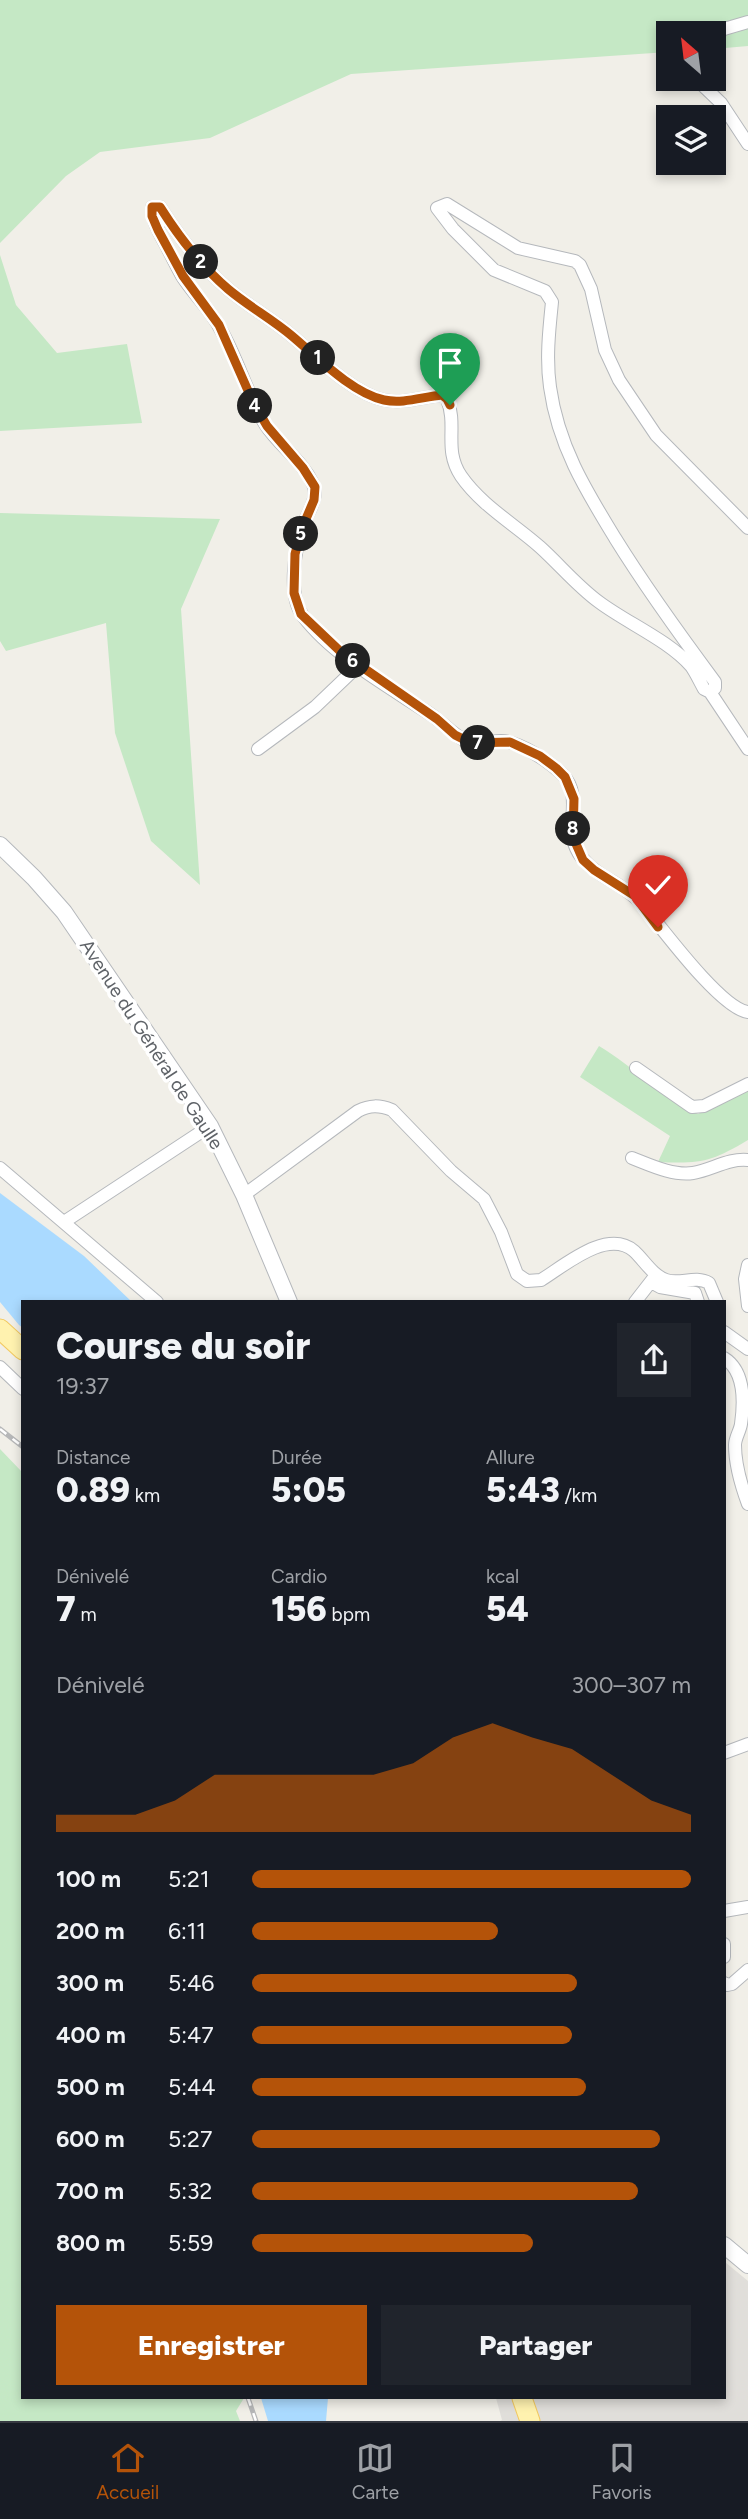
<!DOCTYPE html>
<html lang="fr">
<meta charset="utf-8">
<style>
body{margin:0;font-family:Figtree,sans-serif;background:#20242c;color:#f1f3f6;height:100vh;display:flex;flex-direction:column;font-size:26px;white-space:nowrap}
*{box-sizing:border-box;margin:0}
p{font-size:23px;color:#9ea1a6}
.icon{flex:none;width:38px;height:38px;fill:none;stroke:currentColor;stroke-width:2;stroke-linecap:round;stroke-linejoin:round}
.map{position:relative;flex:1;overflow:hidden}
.side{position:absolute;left:21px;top:1300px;width:705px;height:1099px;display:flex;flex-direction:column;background:#171b24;border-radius:0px;box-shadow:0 4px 10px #0003}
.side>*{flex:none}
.needle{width:46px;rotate:332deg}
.tools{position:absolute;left:656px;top:21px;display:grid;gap:14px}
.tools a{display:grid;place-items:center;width:70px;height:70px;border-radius:0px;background:#171b24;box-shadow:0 4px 10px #0003;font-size:35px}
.pin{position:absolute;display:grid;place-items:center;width:60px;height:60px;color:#fff;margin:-72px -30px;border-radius:50% 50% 50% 0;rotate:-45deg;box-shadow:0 0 7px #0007}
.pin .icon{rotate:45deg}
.km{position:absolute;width:35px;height:35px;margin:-18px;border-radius:50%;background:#222;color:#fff;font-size:19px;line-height:35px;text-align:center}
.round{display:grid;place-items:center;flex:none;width:74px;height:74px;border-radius:0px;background:#20242c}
.headline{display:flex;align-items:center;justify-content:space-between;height:119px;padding:0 35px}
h1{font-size:38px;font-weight:800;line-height:52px}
.figures{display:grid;grid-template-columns:repeat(3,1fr);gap:10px;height:119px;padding:7px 35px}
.figures div{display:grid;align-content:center}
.figures b{font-size:35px;font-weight:800}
.figures small{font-size:19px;font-weight:400}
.figures p{font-size:19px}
.chart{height:196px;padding:14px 35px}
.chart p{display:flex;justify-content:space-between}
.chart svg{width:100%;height:126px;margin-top:7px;fill:#b45309;opacity:.7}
.primary-button{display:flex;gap:14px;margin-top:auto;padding:14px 35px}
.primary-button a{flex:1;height:80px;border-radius:0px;background:#b45309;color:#fff;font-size:28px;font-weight:800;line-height:80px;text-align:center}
.primary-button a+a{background:#20242c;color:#f1f3f6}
ul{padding:0 35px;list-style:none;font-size:23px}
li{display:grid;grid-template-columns:112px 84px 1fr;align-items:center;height:52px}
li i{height:18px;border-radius:9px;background:#b45309}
.menu{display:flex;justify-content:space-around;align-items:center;height:98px;border-top:2px solid #363941;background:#171b24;font-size:19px;color:#9ea1a6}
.menu a{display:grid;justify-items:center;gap:4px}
.menu .current{color:#b45309}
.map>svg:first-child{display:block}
</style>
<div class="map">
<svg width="748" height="2421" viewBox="0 0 748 2421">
<rect width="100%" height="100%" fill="#f1efe8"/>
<path fill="#e0deda" d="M 725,2262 L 748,2281 L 748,2421 L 500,2421 L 502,2420 L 496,2398 L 724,2398 Z"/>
<path fill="#c5e8c5" d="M 0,0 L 748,0 L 748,46 L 714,49 L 714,33 L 668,33 L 668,52 L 351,74 L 210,138 L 100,152 L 66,176 L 0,243 Z
M 0,255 L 16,305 L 57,353 L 127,344 L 142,423 L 0,431 Z
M 0,513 L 220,519 L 181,609 L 200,885 L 151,841 L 115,733 L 106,623 L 6,651 L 0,641 Z
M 599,1046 C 634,1067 661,1096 698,1114 L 748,1089 L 748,1140 C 711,1162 701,1164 658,1162 L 670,1136 L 580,1077 Z
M 0,1449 L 23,1473 L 23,2398 L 244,2398 L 236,2411 L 240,2421 L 0,2421 Z"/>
<path fill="#aadaff" d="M 0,1193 L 84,1256 L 132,1302 L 23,1302 L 23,1328 L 19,1325 L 0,1302 Z
M 261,2398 L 328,2398 L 326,2421 L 268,2421 Z"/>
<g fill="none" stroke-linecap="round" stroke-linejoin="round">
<g stroke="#b5b8bc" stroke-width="14">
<path id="minor" d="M 714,36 L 724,29 L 748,22
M 696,79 L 721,103 L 748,144
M 748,528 L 656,435 L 619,380 L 605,350 L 591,289 L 580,265 L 575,261 L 518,248 L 447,204 L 437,208 L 453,229 L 494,270 L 545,291 L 552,302 C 549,331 546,359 550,387 C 558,445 585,489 615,538 C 646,588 680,635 715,682 L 715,688 L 710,692 L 704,689 C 700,682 696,673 691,666 C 668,640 627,623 599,602 C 577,586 560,565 540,547 C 514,524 481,505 461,476 C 443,449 458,426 447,399 L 442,395 C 422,397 404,404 384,400 C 352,393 317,357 292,336 C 272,319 248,306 228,289 C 200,265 179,237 160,207 L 152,207 C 152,222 160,234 167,247 C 172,257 177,267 182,276 C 194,295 211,310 221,330 C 238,360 247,394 265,424 C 279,446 302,460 313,484 C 319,498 308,512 303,525 C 295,548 287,595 303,616 C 333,656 391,688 433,716 C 445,725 454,736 468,742 C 479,745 490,741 501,741 C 519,741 550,762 563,775 C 583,796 565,824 576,848 C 588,875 623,882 642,904 C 661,927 721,1009 748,1012
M 710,692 L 748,749
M 258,749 L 315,707 L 359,665
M 636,1068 L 692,1107 L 704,1106 L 748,1084
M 632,1158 C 650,1165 673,1176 693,1173 C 712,1170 728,1158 748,1160
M 0,1168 L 157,1302
M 244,1195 L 358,1111 C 370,1105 379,1105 392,1110 L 451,1171 L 484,1199 L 501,1232 L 517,1274 L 527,1281 L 541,1280 C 564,1266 607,1228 634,1251 C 644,1260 652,1275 666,1280 C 680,1285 695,1275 709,1283 L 717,1302
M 64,1222 L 210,1126
M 748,1265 L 745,1279 L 748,1306
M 651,1282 L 660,1287 L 695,1293 L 698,1302
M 635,1302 L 656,1275
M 724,1332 L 748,1349
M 724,1358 C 745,1371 744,1403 741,1424 C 740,1431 735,1438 735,1445 C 735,1465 741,1485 748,1504
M 0,1367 L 23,1389
M 724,1753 L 748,1744
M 724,1911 L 748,1907
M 724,1944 L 724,1957
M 724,1983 L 727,1985 L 732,1984 L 748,1970"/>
</g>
<g stroke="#b5b8bc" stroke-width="18">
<path id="tertiary" d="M 0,845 L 34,878 L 64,912 L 210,1126 L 244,1195 L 289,1302
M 724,2245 L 748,2265"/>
</g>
<g stroke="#f2c960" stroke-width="21">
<path id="primary" d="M 0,1329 L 23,1350
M 522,2398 L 530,2421"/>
</g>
<use href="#minor" stroke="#fff" stroke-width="12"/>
<use href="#tertiary" stroke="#fff" stroke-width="16"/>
<use href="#primary" stroke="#fff2af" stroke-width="19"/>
<g stroke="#b6b7b8" stroke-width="5">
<path id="rail" d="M 0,1429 L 23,1447
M 248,2398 L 256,2421"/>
</g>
<use href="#rail" stroke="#fff" stroke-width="2.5" stroke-dasharray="8" stroke-linecap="butt"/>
</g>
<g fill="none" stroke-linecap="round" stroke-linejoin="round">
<g stroke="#fff" stroke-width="14">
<path id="route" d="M 450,405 L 447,399 L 442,395 C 422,397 403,404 384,400 C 352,393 317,357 292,336 C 272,319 248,306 228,289 C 200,265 179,237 160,207 L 152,207 L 152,216 L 158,230 L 183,276 L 219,325 L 253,402 L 267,426 L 303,468 L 315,487 L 314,500 L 303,526 L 295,554 L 294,593 L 301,614 L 342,653 L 437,719 L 455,735 L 471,743 L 510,742 L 540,756 L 556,768 L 565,777 L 574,799 L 573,837 L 583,860 L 594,870 L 635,896 L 658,927"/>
</g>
<use href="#route" stroke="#b45309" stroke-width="9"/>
</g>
<g text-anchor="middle" stroke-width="7" stroke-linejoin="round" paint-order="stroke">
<g font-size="19" fill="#5f6368" stroke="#fff">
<text transform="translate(152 1044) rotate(57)" y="7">Avenue du Général de Gaulle</text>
</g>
</g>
</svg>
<div class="tools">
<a><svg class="needle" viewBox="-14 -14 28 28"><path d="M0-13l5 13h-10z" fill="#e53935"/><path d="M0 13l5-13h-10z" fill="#9ea1a6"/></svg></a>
<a><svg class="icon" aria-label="layers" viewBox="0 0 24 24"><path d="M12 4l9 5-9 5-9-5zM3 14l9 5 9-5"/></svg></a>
</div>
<div class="pin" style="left:450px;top:405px;background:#1e9e55"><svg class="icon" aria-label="arrive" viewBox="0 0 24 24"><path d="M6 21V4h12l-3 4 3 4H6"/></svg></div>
<div class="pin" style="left:658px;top:927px;background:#d93025"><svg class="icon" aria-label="check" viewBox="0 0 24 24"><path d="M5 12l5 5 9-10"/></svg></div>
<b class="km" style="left:318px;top:358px">1</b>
<b class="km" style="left:201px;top:262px">2</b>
<b class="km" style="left:255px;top:406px">4</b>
<b class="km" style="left:301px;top:534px">5</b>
<b class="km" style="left:353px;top:661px">6</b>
<b class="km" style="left:478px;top:743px">7</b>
<b class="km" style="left:573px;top:829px">8</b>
<section class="side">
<div class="headline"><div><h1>Course du soir</h1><p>19:37</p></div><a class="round"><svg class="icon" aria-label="share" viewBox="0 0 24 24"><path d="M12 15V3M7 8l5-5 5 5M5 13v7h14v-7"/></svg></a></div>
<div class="figures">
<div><p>Distance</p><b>0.89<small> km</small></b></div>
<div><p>Durée</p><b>5:05</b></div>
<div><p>Allure</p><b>5:43<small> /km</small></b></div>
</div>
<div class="figures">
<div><p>Dénivelé</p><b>7<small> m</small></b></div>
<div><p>Cardio</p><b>156<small> bpm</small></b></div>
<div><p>kcal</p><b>54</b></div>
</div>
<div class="chart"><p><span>Dénivelé</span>300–307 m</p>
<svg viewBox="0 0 160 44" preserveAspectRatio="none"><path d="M0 44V38L10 38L20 38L30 33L40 24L50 24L60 24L70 24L80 24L90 20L100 11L110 6L120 11L130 15L140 24L150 33L160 38V44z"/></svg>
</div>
<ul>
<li><b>100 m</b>5:21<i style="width:100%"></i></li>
<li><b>200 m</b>6:11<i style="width:56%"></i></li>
<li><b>300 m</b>5:46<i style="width:74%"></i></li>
<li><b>400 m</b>5:47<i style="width:73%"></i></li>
<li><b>500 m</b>5:44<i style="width:76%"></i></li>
<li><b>600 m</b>5:27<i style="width:93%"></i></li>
<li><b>700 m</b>5:32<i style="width:88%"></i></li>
<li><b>800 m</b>5:59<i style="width:64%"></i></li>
</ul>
<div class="primary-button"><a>Enregistrer</a><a>Partager</a></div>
</section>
</div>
<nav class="menu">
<a class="current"><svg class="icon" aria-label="home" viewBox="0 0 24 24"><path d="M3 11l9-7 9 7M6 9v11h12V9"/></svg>Accueil</a>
<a><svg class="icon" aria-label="map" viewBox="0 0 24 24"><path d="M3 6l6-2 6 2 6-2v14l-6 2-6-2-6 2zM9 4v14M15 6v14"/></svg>Carte</a>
<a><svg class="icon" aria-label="saved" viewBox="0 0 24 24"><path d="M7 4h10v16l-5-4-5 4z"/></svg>Favoris</a>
</nav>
